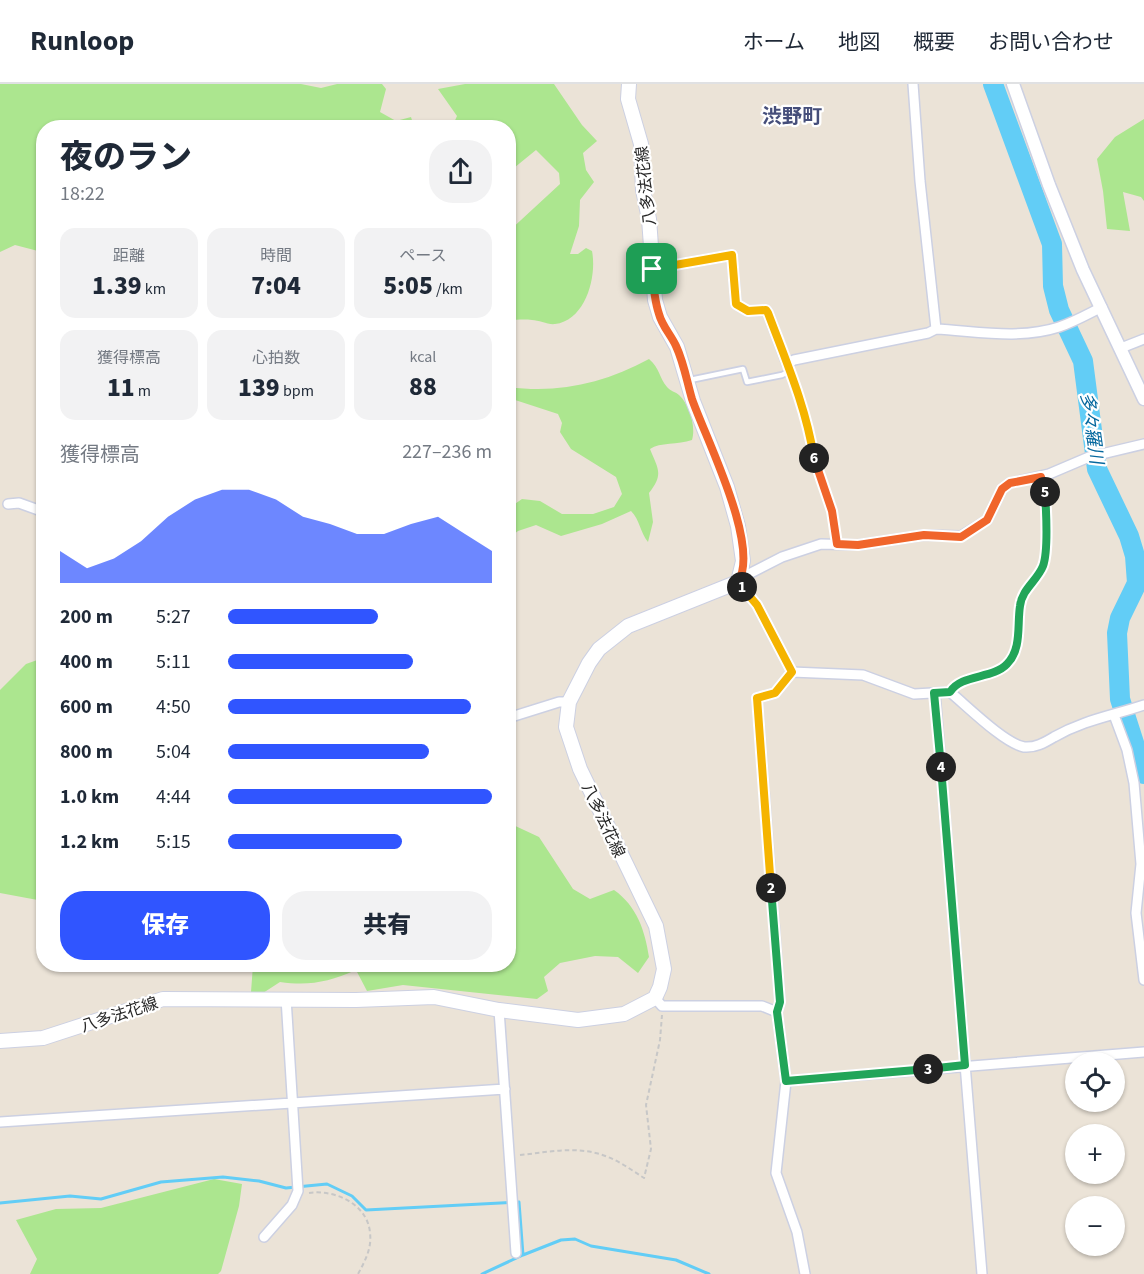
<!DOCTYPE html>
<html lang="ja">
<meta charset="utf-8">
<style>
body{margin:0;font-family:"Source Sans 3","Noto Sans JP",sans-serif;background:#f2f2f3;color:#1f2937;height:100vh;display:flex;flex-direction:column;font-size:22px;white-space:nowrap}
*{box-sizing:border-box;margin:0}
p{font-size:20px;color:#747a83}
.icon{flex:none;width:33px;height:33px;fill:none;stroke:currentColor;stroke-width:2;stroke-linecap:round;stroke-linejoin:round}
.map{position:relative;flex:1;overflow:hidden}
.side{position:absolute;left:36px;top:36px;width:480px;height:852px;display:flex;flex-direction:column;background:#fff;border-radius:24px;box-shadow:0 2px 4px #0004}
.side>*{flex:none}
.controls{position:absolute;left:1065px;top:968px;display:grid;gap:12px}
.controls a{display:grid;place-items:center;width:60px;height:60px;border-radius:50%;background:#fff;box-shadow:0 2px 4px #0004;font-size:30px}
.pin{position:absolute;display:grid;place-items:center;width:51px;height:51px;color:#fff;margin:-26px;border-radius:12px;box-shadow:0 3px 9px #0006}
.km{position:absolute;width:30px;height:30px;margin:-15px;border-radius:50%;background:#222;color:#fff;font-size:16px;line-height:30px;text-align:center}
.round{display:grid;place-items:center;flex:none;width:63px;height:63px;border-radius:24px;background:#f2f2f3}
.headline{display:flex;align-items:center;justify-content:space-between;height:102px;padding:0 24px}
h1{font-size:33px;font-weight:800;line-height:45px}
.metrics{display:grid;grid-template-columns:repeat(3,1fr);gap:9px;height:102px;padding:6px 24px}
.metrics div{display:grid;align-content:center;border-radius:15px;background:#f2f2f3;text-align:center}
.metrics b{font-size:26px;font-weight:800}
.metrics small{font-size:16px;font-weight:400}
.metrics p{font-size:16px}
.chart{height:168px;padding:12px 24px}
.chart p{display:flex;justify-content:space-between}
.chart svg{width:100%;height:108px;margin-top:6px;fill:#3055ff;opacity:.7}
.button{display:flex;gap:12px;margin-top:auto;padding:12px 24px}
.button a{flex:1;height:69px;border-radius:24px;background:#3055ff;color:#fff;font-size:24px;font-weight:800;line-height:69px;text-align:center}
.button a+a{background:#f2f2f3;color:#1f2937}
ul{padding:0 24px;list-style:none;font-size:20px}
li{display:grid;grid-template-columns:96px 72px 1fr;align-items:center;height:45px}
li i{height:15px;border-radius:8px;background:#3055ff}
header{display:flex;align-items:center;gap:36px;box-sizing:border-box;height:84px;padding:0 30px;background:#fff;border-bottom:2px solid #e0e1e3}
header strong{font-size:28px}
nav{display:flex;gap:33px;margin-inline-start:auto;font-size:21px}
.map>svg:first-child{display:block}
</style>
<header>
<strong>Runloop</strong>
<nav><a>ホーム</a><a>地図</a><a>概要</a><a>お問い合わせ</a></nav>
</header>
<div class="map">
<svg width="1144" height="1190" viewBox="0 0 1144 1190">
<rect width="100%" height="100%" fill="#ebe3d7"/>
<path fill="#ace68f" d="M 0,0 L 301,0 L 321,4 L 337,0 L 382,0 L 386,5 L 380,28 L 396,37 L 411,33 L 414,43 L 44,44 L 43,162 L 38,167 L 15,161 L 0,168 Z
M 465,0 L 554,0 L 582,41 L 597,57 L 583,69 L 586,86 L 594,98 L 580,116 L 579,142 L 570,170 L 578,170 L 586,164 L 592,167 C 597,192 586,236 555,240 C 548,241 539,236 532,236 C 524,235 516,236 509,236 L 508,148 L 560,100 L 559,89 L 536,66 L 509,88 L 508,44 L 452,43 L 457,32 L 438,5 Z
M 1144,35 L 1144,117 L 1141,113 L 1123,108 L 1130,147 L 1107,145 L 1103,107 L 1097,75 L 1115,53 Z
M 649,275 C 660,284 659,294 667,303 C 670,307 676,308 679,311 C 690,321 696,343 692,356 C 678,361 660,358 650,365 C 658,385 664,390 649,409 L 653,438 L 648,458 C 640,448 640,436 631,427 L 602,440 L 561,452 L 536,441 L 518,447 L 509,454 L 509,424 L 522,415 L 540,417 L 562,430 L 593,430 L 614,423 L 622,410 L 616,393 L 571,365 L 560,348 L 562,339 L 558,330 L 509,314 L 509,303 C 558,310 605,299 649,275 Z
M 43,574 L 44,574 L 43,817 L 0,809 L 0,606 L 26,580 Z
M 509,739 L 539,753 L 573,805 L 590,815 L 614,806 C 637,822 645,847 649,873 L 638,889 L 618,873 L 595,872 L 560,879 L 544,893 L 548,907 L 537,915 L 403,901 L 367,907 L 356,886 C 328,898 310,902 280,898 L 263,909 L 251,908 L 253,881 L 508,880 Z
M 214,1095 L 242,1100 L 239,1122 L 221,1187 L 218,1190 L 30,1190 L 37,1175 L 16,1136 L 56,1125 L 101,1124 Z"/>
<g fill="none" stroke-linecap="round" stroke-linejoin="round">
<path stroke="#62cdf6" stroke-width="3" d="M 0,1119 L 70,1112 L 101,1115 L 161,1098 L 223,1093 L 259,1097 L 286,1104 L 327,1100 L 352,1112 L 366,1126 L 519,1118 L 523,1171 L 561,1156 L 575,1155 L 591,1162 L 676,1176 L 709,1190
M 482,1190 L 523,1171"/>
<path stroke="#62cdf6" stroke-width="20" d="M 993,0 L 1052,160 L 1053,202 L 1059,226 L 1083,277 L 1097,385 L 1129,452 L 1135,472 L 1137,499 L 1120,534 L 1117,549 L 1120,615 L 1144,690"/>
<g stroke="#ccd0e2" stroke-width="8">
<path id="service" d="M 787,280 L 807,336 L 815,376 L 832,427 L 837,460
M 690,296 L 743,285 L 747,298 L 782,291 L 790,287"/>
</g>
<g stroke="#ccd0e2" stroke-width="12">
<path id="minor" d="M 913,0 L 920,97 L 936,245 C 976,247 1019,256 1059,243 C 1074,238 1088,230 1102,223
M 652,185 L 732,171 L 736,220 L 748,227 L 766,226 L 768,229 L 787,280 L 794,276 L 928,249 L 936,245
M 1121,264 L 1144,255
M 8,420 L 19,419 L 44,428
M 741,494 L 782,473 L 821,460 L 858,461 L 924,451 L 961,452 L 987,436 L 1002,405 L 1010,399 L 1049,390 L 1089,373 L 1144,360
M 738,498 L 757,521 L 792,588 L 775,609 L 757,614 L 780,918 L 777,928
M 792,588 L 863,591 L 914,610 L 950,608 C 967,622 1004,659 1024,663 C 1035,664 1044,659 1054,653 C 1084,636 1111,632 1144,621
M 935,609 L 982,1190
M 1114,631 L 1127,666 L 1134,699 L 1141,780 L 1136,829 L 1144,896
M 508,634 L 559,618 L 569,618
M 655,914 L 662,922 L 762,922 L 777,928 L 786,997 L 776,1089 L 797,1148 L 805,1190
M 499,926 L 516,1169
M 786,997 L 1144,968
M 0,1038 L 505,1005
M 264,1153 L 292,1121 L 298,1107 L 286,914"/>
</g>
<g stroke="#ccd0e2" stroke-width="15">
<path id="tertiary" d="M 1013,0 L 1049,101 L 1083,186 L 1144,315"/>
</g>
<g stroke="#ccd0e2" stroke-width="16">
<path id="secondary" d="M 0,957 L 43,954 L 163,915 L 356,916 L 434,913 L 499,926 L 578,936 L 624,930 L 655,914 L 660,903 L 664,885 L 656,842 L 580,685 L 566,643 L 569,618 L 589,579 L 599,565 L 628,542 L 738,498 L 743,477 L 738,442 L 727,403 L 693,317 L 677,263 L 660,233 L 655,216 L 649,135 L 643,106 L 641,60 L 628,15 L 629,0"/>
</g>
<path stroke="#c7c7c7" stroke-width="2" stroke-dasharray="4.5 3" stroke-linecap="butt" d="M 956,602 C 971,592 994,593 1007,580 C 1023,564 1015,538 1020,518 C 1024,504 1037,496 1043,483 C 1049,468 1046,417 1044,400
M 520,1071 C 550,1068 579,1061 608,1073 C 621,1078 633,1087 644,1094 L 651,1065 L 646,1021 L 660,956 L 662,931
M 309,1109 C 334,1105 368,1120 370,1149 C 372,1164 365,1177 358,1190"/>
<use href="#service" stroke="#fff" stroke-width="4.5"/>
<use href="#minor" stroke="#fff" stroke-width="9"/>
<use href="#tertiary" stroke="#fff" stroke-width="12"/>
<use href="#secondary" stroke="#fff" stroke-width="14"/>
</g>
<g fill="none" stroke-linecap="round" stroke-linejoin="round">
<g stroke="#fff" stroke-width="12">
<path id="split-1" d="M 652,185 C 653,200 654,215 659,230 C 662,242 671,251 676,262 C 684,279 687,298 692,315 C 705,353 761,462 738,498 L 742,503"/>
</g>
<g stroke="#fff" stroke-width="12">
<path id="split-2" d="M 742,503 L 757,521 L 792,588 L 775,609 L 757,614 L 771,804"/>
</g>
<g stroke="#fff" stroke-width="12">
<path id="split-3" d="M 771,804 L 780,918 L 777,928 L 786,997 L 928,985"/>
</g>
<g stroke="#fff" stroke-width="12">
<path id="split-4" d="M 928,985 L 965,981 L 941,683"/>
</g>
<g stroke="#fff" stroke-width="12">
<path id="split-5" d="M 941,683 L 934,609 L 950,608 C 961,590 993,595 1007,580 C 1022,565 1017,541 1020,522 C 1022,505 1037,497 1043,482 C 1049,466 1046,426 1045,408"/>
</g>
<g stroke="#fff" stroke-width="12">
<path id="split-6" d="M 814,374 L 832,427 L 837,460 L 858,461 L 924,451 L 961,453 L 987,436 L 1002,405 L 1010,399 L 1041,393 L 1045,408"/>
</g>
<g stroke="#fff" stroke-width="12">
<path id="split-7" d="M 652,185 L 732,171 L 736,220 L 748,227 L 766,226 L 768,229 C 786,277 806,323 814,374"/>
</g>
<use href="#split-1" stroke="#f0652b" stroke-width="8"/>
<use href="#split-2" stroke="#f5b400" stroke-width="8"/>
<use href="#split-3" stroke="#22a559" stroke-width="8"/>
<use href="#split-4" stroke="#22a559" stroke-width="8"/>
<use href="#split-5" stroke="#22a559" stroke-width="8"/>
<use href="#split-6" stroke="#f0652b" stroke-width="8"/>
<use href="#split-7" stroke="#f5b400" stroke-width="8"/>
</g>
<g text-anchor="middle" stroke-width="4.5" stroke-linejoin="round" paint-order="stroke">
<g font-size="16" fill="#272727" stroke="#fff">
<text transform="translate(645 102) rotate(-96)" y="6">八多法花線</text>
<text transform="translate(604 736) rotate(65)" y="6">八多法花線</text>
<text transform="translate(119 930) rotate(-18)" y="6">八多法花線</text>
</g>
<g font-size="18" font-style="italic" fill="#05689e" stroke="#fff">
<text transform="translate(1092 344) rotate(82)" y="6">多々羅川</text>
</g>
<g font-size="20" font-weight="bold" fill="#454e7a" stroke="#fff">
<text x="792" y="39">渋野町</text>
</g>
</g>
</svg>
<div class="controls">
<a><svg class="icon" aria-label="locate" viewBox="0 0 24 24"><circle cx="12" cy="12" r="6"/><path d="M12 2v4M12 18v4M2 12h4M18 12h4"/></svg></a>
<a>+</a>
<a>−</a>
</div>
<div class="pin" style="left:652px;top:185px;background:#1e9e55"><svg class="icon" aria-label="arrive" viewBox="0 0 24 24"><path d="M6 21V4h12l-3 4 3 4H6"/></svg></div>
<b class="km" style="left:742px;top:503px">1</b>
<b class="km" style="left:771px;top:804px">2</b>
<b class="km" style="left:928px;top:985px">3</b>
<b class="km" style="left:941px;top:683px">4</b>
<b class="km" style="left:1045px;top:408px">5</b>
<b class="km" style="left:814px;top:374px">6</b>
<section class="side">
<div class="headline"><div><h1>夜のラン</h1><p>18:22</p></div><a class="round"><svg class="icon" aria-label="share" viewBox="0 0 24 24"><path d="M12 15V3M7 8l5-5 5 5M5 13v7h14v-7"/></svg></a></div>
<div class="metrics">
<div><p>距離</p><b>1.39<small> km</small></b></div>
<div><p>時間</p><b>7:04</b></div>
<div><p>ペース</p><b>5:05<small> /km</small></b></div>
</div>
<div class="metrics">
<div><p>獲得標高</p><b>11<small> m</small></b></div>
<div><p>心拍数</p><b>139<small> bpm</small></b></div>
<div><p>kcal</p><b>88</b></div>
</div>
<div class="chart"><p><span>獲得標高</span>227–236 m</p>
<svg viewBox="0 0 160 44" preserveAspectRatio="none"><path d="M0 44V31L10 38L20 34L30 27L40 17L50 10L60 6L70 6L80 10L90 17L100 20L110 24L120 24L130 20L140 17L150 24L160 31V44z"/></svg>
</div>
<ul>
<li><b>200 m</b>5:27<i style="width:57%"></i></li>
<li><b>400 m</b>5:11<i style="width:70%"></i></li>
<li><b>600 m</b>4:50<i style="width:92%"></i></li>
<li><b>800 m</b>5:04<i style="width:76%"></i></li>
<li><b>1.0 km</b>4:44<i style="width:100%"></i></li>
<li><b>1.2 km</b>5:15<i style="width:66%"></i></li>
</ul>
<div class="button"><a>保存</a><a>共有</a></div>
</section>
</div>
